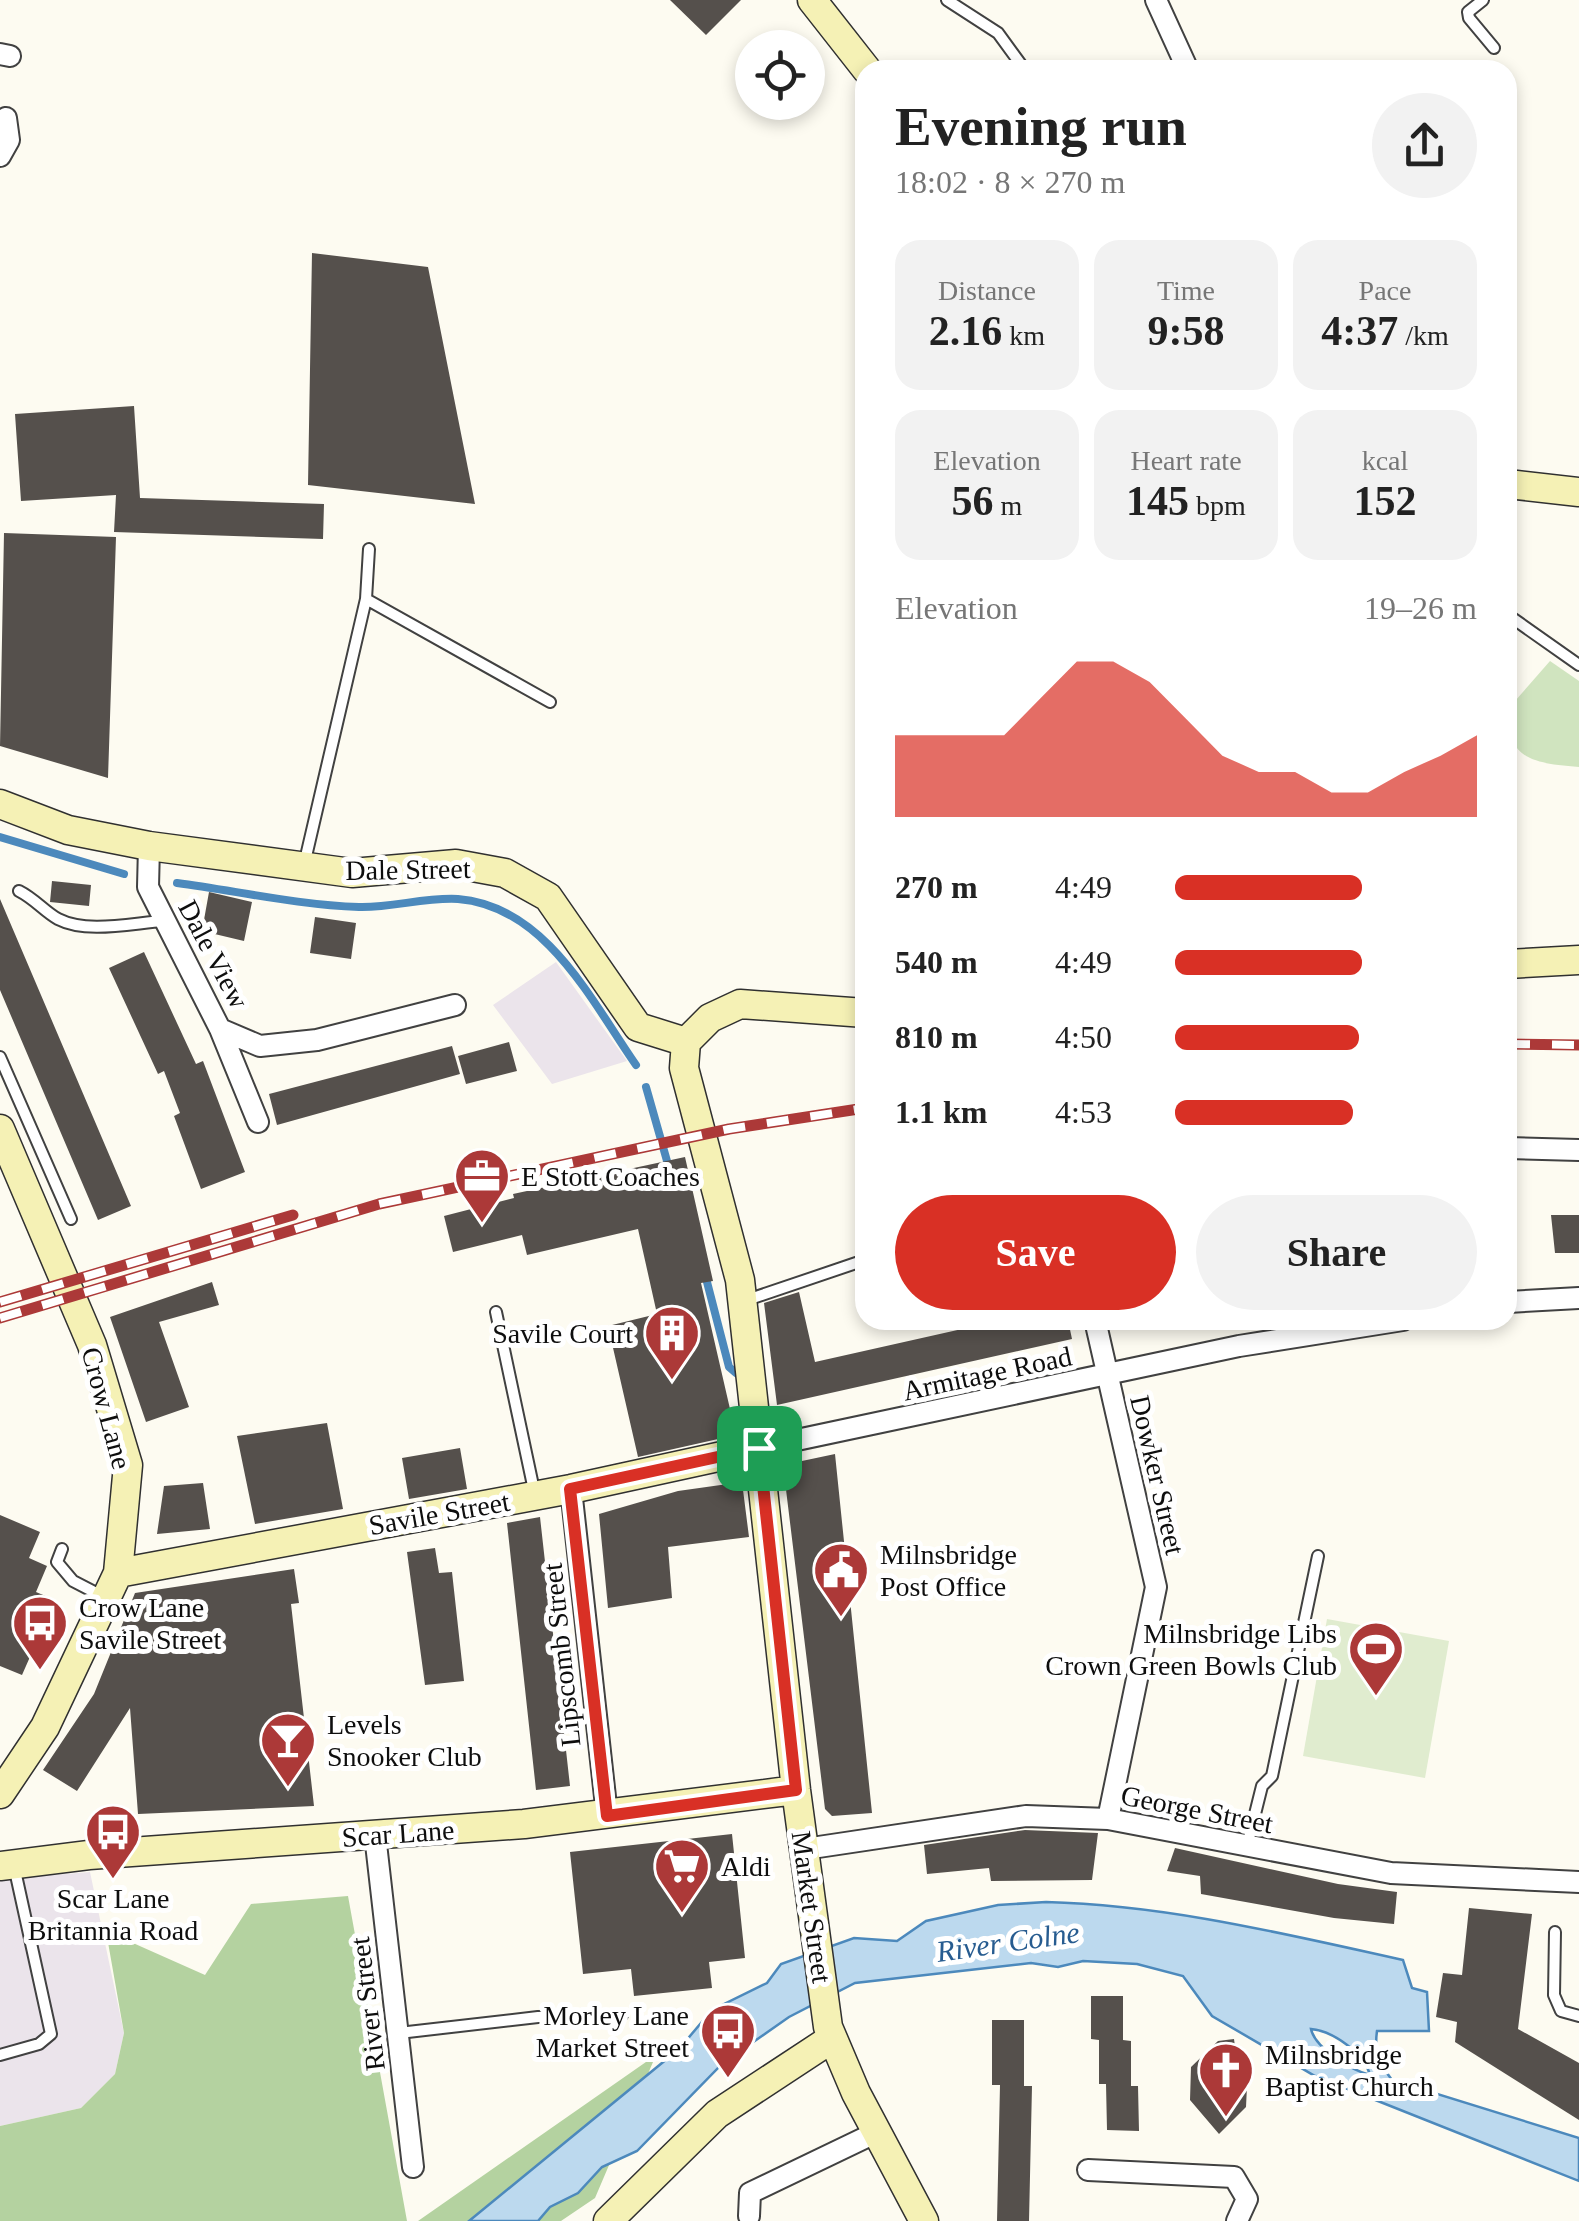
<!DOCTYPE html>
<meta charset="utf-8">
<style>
body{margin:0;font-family:Georgia,serif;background:#f2f2f2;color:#222;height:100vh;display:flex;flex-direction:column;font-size:38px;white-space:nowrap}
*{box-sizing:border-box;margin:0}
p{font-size:32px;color:#767676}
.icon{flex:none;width:55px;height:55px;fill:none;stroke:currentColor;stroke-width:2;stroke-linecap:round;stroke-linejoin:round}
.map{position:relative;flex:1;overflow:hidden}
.details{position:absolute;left:855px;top:60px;width:662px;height:1270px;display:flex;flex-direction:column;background:#fff;border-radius:30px;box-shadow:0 5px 15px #0003}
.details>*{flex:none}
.controls{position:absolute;left:735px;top:30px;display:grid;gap:20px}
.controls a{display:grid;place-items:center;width:90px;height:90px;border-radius:50%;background:#fff;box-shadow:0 5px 15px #0003;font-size:50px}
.pin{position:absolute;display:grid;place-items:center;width:85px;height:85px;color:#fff;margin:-42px;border-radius:20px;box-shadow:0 5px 15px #0006}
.round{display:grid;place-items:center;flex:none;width:105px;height:105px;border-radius:52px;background:#f2f2f2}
.overview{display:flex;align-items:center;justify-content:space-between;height:170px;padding:0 40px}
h1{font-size:55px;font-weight:700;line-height:75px}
.metrics{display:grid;grid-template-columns:repeat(3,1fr);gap:15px;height:170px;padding:10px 40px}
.metrics div{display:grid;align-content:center;border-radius:25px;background:#f2f2f2;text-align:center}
.metrics b{font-size:42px;font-weight:700}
.metrics small{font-size:28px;font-weight:400}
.metrics p{font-size:28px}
.chart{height:280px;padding:20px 40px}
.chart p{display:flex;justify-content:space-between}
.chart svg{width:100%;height:180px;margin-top:10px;fill:#d93025;opacity:.7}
.primary-button{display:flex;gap:20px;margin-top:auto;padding:20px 40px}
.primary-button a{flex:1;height:115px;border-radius:60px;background:#d93025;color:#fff;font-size:40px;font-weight:700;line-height:115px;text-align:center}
.primary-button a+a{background:#f2f2f2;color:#222}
ul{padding:0 40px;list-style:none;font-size:32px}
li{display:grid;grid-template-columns:160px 120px 1fr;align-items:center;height:75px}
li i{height:25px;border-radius:12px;background:#d93025}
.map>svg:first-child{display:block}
</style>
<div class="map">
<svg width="1579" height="2221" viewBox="0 0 1579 2221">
<rect width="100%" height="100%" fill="#fdfbf1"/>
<path fill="#ebe4eb" d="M 556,962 L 627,1061 L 552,1084 L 493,1005 Z
M 90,1872 L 124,2033 L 115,2074 L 81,2108 L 0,2126 L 0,1879 Z"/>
<path fill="#d0e4bf" d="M 1550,661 L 1579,681 L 1579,767 C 1532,763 1507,760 1508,709 Z"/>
<path fill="#b4d2a0" d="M 348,1896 L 407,2221 L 0,2221 L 0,2126 L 81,2108 L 115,2074 L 124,2033 L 106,1931 L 205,1975 L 251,1904 Z
M 656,2055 L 595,2198 L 561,2221 L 418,2221 Z"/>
<path fill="#e0eccf" d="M 1327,1619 L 1449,1641 L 1425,1778 L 1303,1756 Z"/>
<path fill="#bcd9ee" stroke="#4c89bc" stroke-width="2.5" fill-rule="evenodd" d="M 1046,1902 C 1167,1905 1285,1934 1403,1960 L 1412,1988 L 1427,1992 L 1429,2031 L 1377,2031 C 1374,2052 1379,2063 1392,2080 L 1579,2138 L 1579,2181 L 1315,2076 L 1212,2016 L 1183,1976 L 1137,1964 L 1083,1961 L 1058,1967 L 1031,1963 L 855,1983 L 789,2017 L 722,2064 L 637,2151 L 602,2167 L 578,2193 L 550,2207 L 538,2221 L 469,2221 L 679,2049 L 712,2010 L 767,1983 L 781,1964 L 854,1938 L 897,1941 L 926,1921 L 998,1905 ZM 1311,2029 C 1333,2031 1364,2053 1370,2075 C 1351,2070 1315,2048 1311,2029 Z"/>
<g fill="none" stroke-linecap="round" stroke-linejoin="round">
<path stroke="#4c89bc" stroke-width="8" d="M 0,837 L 124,874
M 177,883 C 237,891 299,905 359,907 C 392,908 425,897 458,899 C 546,906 592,1002 636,1065
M 646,1087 L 667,1161
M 707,1282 L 729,1367 L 736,1373"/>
</g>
<path fill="#55504c" d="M 670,0 L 741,0 L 706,35 Z
M 312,253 L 428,267 L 475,504 L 308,485 Z
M 134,406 L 140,498 L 324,504 L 323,539 L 114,532 L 116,495 L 21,501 L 15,414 Z
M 4,533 L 116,537 L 108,778 L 0,746 Z
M 52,881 L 91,885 L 89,906 L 50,902 Z
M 209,892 L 252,902 L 244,941 L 202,931 Z
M 0,899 L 131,1206 L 98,1220 L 0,990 Z
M 315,917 L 356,923 L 351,959 L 310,953 Z
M 144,952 L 196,1064 L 203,1061 L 245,1172 L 201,1189 L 174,1116 L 180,1113 L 164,1071 L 158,1074 L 109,968 Z
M 509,1042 L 517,1071 L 466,1084 L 458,1056 Z
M 452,1046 L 460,1074 L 277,1125 L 269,1094 Z
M 685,1157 L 713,1281 L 701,1283 L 736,1435 L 638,1457 L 608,1326 L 657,1314 L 638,1229 L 527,1255 L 522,1235 L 453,1252 L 444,1216 L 514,1198 L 513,1194 Z
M 1551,1215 L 1579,1215 L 1579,1253 L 1555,1253 Z
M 212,1282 L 219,1305 L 159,1322 L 189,1407 L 146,1422 L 110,1317 Z
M 799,1292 L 815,1362 L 1002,1320 L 1068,1320 L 1072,1339 L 777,1405 L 764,1303 Z
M 327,1423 L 343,1509 L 255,1524 L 237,1436 Z
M 460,1448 L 467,1489 L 409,1499 L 402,1458 Z
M 835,1454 L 872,1813 L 832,1816 L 825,1809 L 783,1465 Z
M 742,1482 L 749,1537 L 668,1547 L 672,1598 L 608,1608 L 599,1514 L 678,1491 Z
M 203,1483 L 210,1529 L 157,1534 L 164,1486 Z
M 0,1515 L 40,1532 L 29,1558 L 47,1566 L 36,1592 L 55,1600 L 22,1675 L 0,1666 Z
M 540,1517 L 570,1786 L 536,1790 L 507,1523 Z
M 435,1548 L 439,1573 L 452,1572 L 464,1681 L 425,1685 L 407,1552 Z
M 294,1569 L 299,1603 L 291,1604 L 314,1806 L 138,1814 L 130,1708 L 77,1791 L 43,1770 L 94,1694 L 135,1593 Z
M 1025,1830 L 1098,1833 L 1092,1880 L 991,1881 L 989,1868 L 927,1874 L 924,1845 Z
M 732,1834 L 745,1958 L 709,1962 L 712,1988 L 634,1996 L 631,1969 L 583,1974 L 570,1852 Z
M 1175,1848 L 1338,1884 L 1397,1892 L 1394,1924 L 1334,1918 L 1201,1894 L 1200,1876 L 1167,1871 Z
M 1469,1908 L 1532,1914 L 1518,2029 L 1579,2063 L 1579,2120 L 1455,2042 L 1457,2022 L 1436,2017 L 1443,1973 L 1462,1975 Z
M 1091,1996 L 1123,1996 L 1123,2040 L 1131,2041 L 1131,2086 L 1138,2086 L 1139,2131 L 1107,2130 L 1106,2084 L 1099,2084 L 1099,2040 L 1091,2039 Z
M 992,2020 L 1024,2020 L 1024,2086 L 1032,2086 L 1029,2221 L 997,2221 L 1000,2085 L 992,2085 Z
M 1234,2039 L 1236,2054 L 1248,2065 L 1246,2107 L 1219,2134 L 1190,2100 L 1191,2067 L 1218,2041 Z"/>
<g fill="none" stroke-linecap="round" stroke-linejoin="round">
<g stroke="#414141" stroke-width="14">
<path id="lane" d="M 947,0 L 998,33 L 1025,70
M 1483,0 L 1468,12 L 1469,18 L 1494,48
M 366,599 L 550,702
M 1508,615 L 1579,665
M 304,865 L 366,599 L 369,549
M 19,891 C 35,899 45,912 58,919 C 87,934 132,923 164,921
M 0,1057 L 71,1219
M 744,1301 L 865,1260
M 496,1312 L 535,1495
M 62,1549 L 57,1562 L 73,1581 L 102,1596
M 1247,1846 L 1262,1786 L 1272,1776 L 1318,1556
M 1555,1932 L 1554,1995 L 1561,2011 L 1579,2016
M 399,2033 L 538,2017 L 622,2015
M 0,2055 L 39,2044 L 51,2034 L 14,1866"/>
</g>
<g stroke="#414141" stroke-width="24">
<path id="street" d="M 1156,0 L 1188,70
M 0,54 L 10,56
M 0,156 L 9,140 L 6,118
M 149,846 L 148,887 L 220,1029 L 260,1046 L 317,1040 L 455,1005
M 220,1029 L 258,1122
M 1508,1148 L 1579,1150
M 1508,1302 L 1579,1298
M 1095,1320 L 1156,1587 L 1108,1819
M 759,1448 L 1239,1346 L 1403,1320
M 571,1489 L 607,1815
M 375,1835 L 413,2167
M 805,1849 L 1026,1816 L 1108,1819 L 1391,1873 L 1579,1882
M 1088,2170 L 1234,2177 L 1247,2199 L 1237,2221
M 749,2216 L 750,2193 L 877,2132"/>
</g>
<g stroke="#303030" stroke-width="31">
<path id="secondary" d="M 812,0 L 867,70
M 1508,484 L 1579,492
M 0,804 L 68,830 L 149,846 L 352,873 L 456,864 L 505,873 L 548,897 L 638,1027 L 686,1042
M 1508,964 L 1579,960
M 686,1042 L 684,1068 L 740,1280 L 796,1790 L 828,2027 L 856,2093 L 924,2221
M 686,1042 L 710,1018 L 740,1004 L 865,1013
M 0,1129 L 92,1345 L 128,1465 L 118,1573 L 45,1727 L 0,1794
M 118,1573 L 571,1489 L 759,1448
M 0,1866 L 89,1855 L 524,1824 L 796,1790
M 608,2221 L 717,2114 L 831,2039"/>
</g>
<use href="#lane" stroke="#fff" stroke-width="10"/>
<use href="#street" stroke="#fff" stroke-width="20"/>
<use href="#secondary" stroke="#f5f1b5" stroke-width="28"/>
<g stroke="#ac3938" stroke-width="11">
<path id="rail" d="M 1508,1044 L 1579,1045
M 0,1302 L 293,1215
M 0,1318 L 379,1204 L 729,1129 L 865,1108"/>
</g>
<use href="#rail" stroke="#fff" stroke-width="8" stroke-dasharray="22" stroke-linecap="butt"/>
</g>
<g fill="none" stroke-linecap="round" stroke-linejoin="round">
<g stroke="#fff" stroke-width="20">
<path id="route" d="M 759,1448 L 796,1790 L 607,1816 L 570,1489 Z"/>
</g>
<use href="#route" stroke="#d93025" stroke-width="12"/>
</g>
<defs>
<g id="office-pin" transform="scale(2.875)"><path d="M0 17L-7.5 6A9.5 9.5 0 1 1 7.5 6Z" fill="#ac3938" stroke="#fff"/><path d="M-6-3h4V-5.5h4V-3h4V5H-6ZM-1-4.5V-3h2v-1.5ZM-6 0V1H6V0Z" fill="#fff"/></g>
<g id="building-pin" transform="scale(2.875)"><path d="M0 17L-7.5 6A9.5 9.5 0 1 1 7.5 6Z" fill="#ac3938" stroke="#fff"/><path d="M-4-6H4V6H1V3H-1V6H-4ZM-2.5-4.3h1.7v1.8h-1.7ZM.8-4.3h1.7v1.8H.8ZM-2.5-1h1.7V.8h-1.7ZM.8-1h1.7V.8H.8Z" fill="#fff"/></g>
<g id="civic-pin" transform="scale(2.875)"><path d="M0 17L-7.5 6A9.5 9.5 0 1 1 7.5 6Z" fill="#ac3938" stroke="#fff"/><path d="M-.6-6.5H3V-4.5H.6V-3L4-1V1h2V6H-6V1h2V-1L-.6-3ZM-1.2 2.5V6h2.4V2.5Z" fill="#fff"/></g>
<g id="bus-pin" transform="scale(2.875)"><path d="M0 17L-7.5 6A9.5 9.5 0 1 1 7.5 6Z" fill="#ac3938" stroke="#fff"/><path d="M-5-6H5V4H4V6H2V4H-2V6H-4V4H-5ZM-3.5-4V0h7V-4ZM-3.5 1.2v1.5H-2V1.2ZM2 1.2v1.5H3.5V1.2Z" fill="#fff"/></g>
<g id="stadium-pin" transform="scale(2.875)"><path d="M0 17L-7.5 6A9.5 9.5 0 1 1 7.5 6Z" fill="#ac3938" stroke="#fff"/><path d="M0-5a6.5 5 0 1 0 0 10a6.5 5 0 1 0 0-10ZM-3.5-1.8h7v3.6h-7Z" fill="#fff"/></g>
<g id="bar-pin" transform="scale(2.875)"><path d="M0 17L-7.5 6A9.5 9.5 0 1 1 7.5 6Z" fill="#ac3938" stroke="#fff"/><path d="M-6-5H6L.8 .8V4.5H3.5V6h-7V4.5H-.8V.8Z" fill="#fff"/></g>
<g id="supermarket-pin" transform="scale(2.875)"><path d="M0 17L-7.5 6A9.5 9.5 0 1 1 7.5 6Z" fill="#ac3938" stroke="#fff"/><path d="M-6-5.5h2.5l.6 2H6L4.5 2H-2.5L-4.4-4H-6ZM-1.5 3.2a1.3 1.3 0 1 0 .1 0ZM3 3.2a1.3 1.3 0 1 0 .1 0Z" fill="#fff"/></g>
<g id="church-pin" transform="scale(2.875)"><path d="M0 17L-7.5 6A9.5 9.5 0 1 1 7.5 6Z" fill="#ac3938" stroke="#fff"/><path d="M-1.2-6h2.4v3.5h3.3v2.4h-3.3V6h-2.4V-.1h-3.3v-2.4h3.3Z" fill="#fff"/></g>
</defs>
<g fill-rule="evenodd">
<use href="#office-pin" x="482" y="1176"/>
<use href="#building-pin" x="672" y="1333"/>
<use href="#civic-pin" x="841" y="1570"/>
<use href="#bus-pin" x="40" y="1623"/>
<use href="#stadium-pin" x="1376" y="1649"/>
<use href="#bar-pin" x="288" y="1740"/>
<use href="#bus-pin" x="113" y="1832"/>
<use href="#supermarket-pin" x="682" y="1866"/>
<use href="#bus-pin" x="728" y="2031"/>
<use href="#church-pin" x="1226" y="2070"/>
</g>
<g text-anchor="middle" stroke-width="10" stroke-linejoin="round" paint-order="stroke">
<g font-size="28" fill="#0e0e0e" stroke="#fff">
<text transform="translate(408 869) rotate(-1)" y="10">Dale Street</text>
<text transform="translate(214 954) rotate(62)" y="10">Dale View</text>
<text transform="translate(987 1373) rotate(-12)" y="10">Armitage Road</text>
<text transform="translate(107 1408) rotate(75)" y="10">Crow Lane</text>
<text transform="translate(1158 1475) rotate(77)" y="10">Dowker Street</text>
<text transform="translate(439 1513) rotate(-10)" y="10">Savile Street</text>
<text transform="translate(561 1655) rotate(-96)" y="10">Lipscomb Street</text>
<text transform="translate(1197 1809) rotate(11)" y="10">George Street</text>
<text transform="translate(398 1833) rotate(-4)" y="10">Scar Lane</text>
<text transform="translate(812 1907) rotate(82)" y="10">Market Street</text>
<text transform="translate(367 2004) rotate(-97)" y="10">River Street</text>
</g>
<g font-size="28" fill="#0e0e0e" stroke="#fff" text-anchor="start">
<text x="521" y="1186">E Stott Coaches</text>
<text x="633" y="1343" text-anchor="end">Savile Court</text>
<text x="880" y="1564">Milnsbridge<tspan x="880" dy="32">Post Office</tspan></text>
<text x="79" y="1617">Crow Lane<tspan x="79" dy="32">Savile Street</tspan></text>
<text x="1337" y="1643" text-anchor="end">Milnsbridge Libs<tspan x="1337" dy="32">Crown Green Bowls Club</tspan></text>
<text x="327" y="1734">Levels<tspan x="327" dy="32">Snooker Club</tspan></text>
<text x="721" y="1876">Aldi</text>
<text x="113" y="1908" text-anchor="middle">Scar Lane<tspan x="113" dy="32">Britannia Road</tspan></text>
<text x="689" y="2025" text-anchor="end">Morley Lane<tspan x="689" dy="32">Market Street</tspan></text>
<text x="1265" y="2064">Milnsbridge<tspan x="1265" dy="32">Baptist Church</tspan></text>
</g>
<g font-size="30" font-style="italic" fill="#275c90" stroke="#fff">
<text transform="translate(1008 1942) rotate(-8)" y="10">River Colne</text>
</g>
</g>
</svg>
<div class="controls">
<a><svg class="icon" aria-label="locate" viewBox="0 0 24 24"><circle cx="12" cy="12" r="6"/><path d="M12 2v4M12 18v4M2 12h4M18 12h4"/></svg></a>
</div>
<div class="pin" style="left:759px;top:1448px;background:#1e9e55"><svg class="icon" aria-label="arrive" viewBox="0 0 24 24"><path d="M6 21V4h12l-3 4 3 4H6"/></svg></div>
<section class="details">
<div class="overview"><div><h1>Evening run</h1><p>18:02 · 8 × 270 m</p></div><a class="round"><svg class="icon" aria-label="share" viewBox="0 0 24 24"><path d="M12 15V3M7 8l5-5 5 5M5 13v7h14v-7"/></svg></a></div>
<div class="metrics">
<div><p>Distance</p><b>2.16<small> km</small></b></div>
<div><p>Time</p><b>9:58</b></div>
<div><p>Pace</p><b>4:37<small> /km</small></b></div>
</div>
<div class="metrics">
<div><p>Elevation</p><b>56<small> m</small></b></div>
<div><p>Heart rate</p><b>145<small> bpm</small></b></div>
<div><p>kcal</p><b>152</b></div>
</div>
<div class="chart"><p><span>Elevation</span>19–26 m</p>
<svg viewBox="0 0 160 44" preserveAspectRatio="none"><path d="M0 44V24L10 24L20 24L30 24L40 15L50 6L60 6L70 11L80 20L90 29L100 33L110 33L120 38L130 38L140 33L150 29L160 24V44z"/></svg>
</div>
<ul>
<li><b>270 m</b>4:49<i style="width:62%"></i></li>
<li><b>540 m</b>4:49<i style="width:62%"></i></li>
<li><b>810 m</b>4:50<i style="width:61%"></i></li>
<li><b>1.1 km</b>4:53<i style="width:59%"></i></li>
</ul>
<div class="primary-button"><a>Save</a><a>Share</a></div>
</section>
</div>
